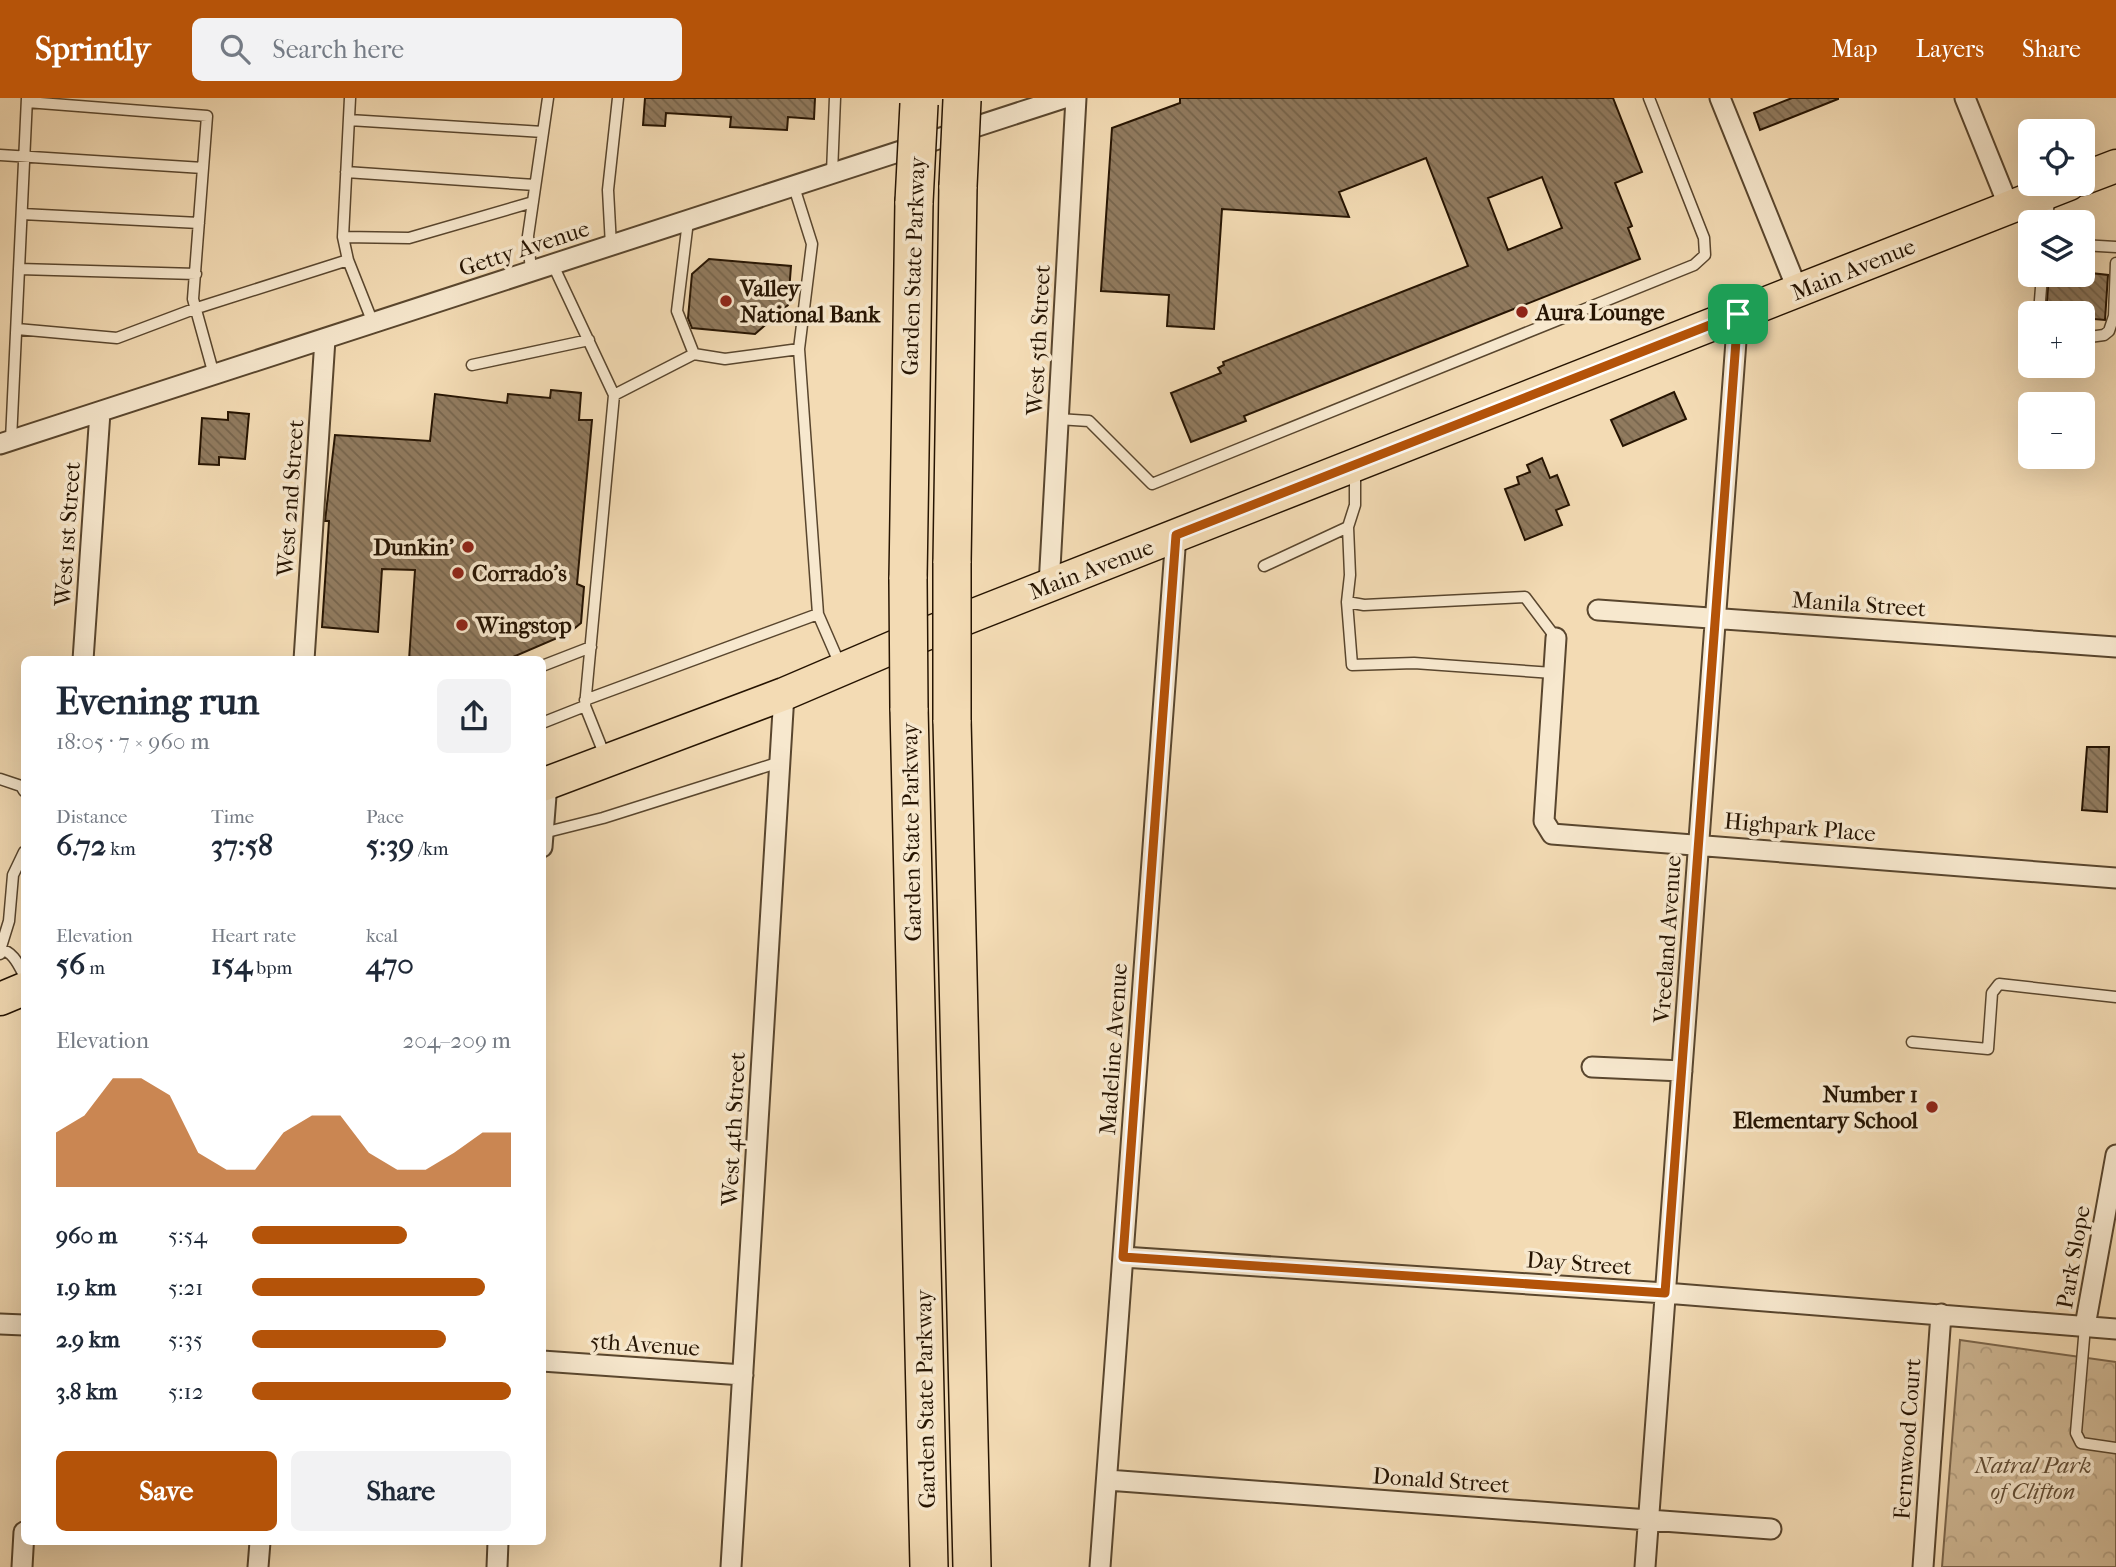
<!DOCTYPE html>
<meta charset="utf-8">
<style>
body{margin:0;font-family:"IM FELL French Canon",serif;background:#f2f2f3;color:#1f2937;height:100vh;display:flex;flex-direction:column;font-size:26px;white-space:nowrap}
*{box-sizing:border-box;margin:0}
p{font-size:23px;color:#747a83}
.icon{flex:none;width:38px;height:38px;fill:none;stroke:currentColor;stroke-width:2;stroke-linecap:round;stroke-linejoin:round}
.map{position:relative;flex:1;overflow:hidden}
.details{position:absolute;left:21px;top:558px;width:525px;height:889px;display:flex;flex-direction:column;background:#fff;border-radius:10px;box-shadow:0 7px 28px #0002}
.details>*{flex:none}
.controls{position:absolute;left:2018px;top:21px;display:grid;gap:14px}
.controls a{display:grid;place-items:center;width:77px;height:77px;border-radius:10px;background:#fff;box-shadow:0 7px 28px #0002;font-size:35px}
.pin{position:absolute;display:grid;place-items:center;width:60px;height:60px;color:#fff;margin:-30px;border-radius:14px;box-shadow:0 4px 10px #0006}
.round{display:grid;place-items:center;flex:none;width:74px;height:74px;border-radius:10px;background:#f2f2f3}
.headline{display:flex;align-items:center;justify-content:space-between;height:119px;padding:0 35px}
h1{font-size:38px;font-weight:700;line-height:52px}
.stats{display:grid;grid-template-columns:repeat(3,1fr);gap:10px;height:119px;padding:7px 35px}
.stats div{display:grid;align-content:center}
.stats b{font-size:30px;font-weight:700}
.stats small{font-size:19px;font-weight:400}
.stats p{font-size:19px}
.chart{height:196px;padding:14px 35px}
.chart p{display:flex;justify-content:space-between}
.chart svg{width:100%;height:126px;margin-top:7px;fill:#b45309;opacity:.7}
.action{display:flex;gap:14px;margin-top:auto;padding:14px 35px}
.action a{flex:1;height:80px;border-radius:10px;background:#b45309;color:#fff;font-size:28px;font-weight:700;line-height:80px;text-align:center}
.action a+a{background:#f2f2f3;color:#1f2937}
ul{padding:0 35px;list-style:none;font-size:23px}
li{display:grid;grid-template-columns:112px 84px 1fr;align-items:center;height:52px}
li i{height:18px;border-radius:9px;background:#b45309}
header{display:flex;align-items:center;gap:42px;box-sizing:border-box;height:98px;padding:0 35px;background:#b45309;color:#fff}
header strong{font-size:33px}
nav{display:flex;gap:38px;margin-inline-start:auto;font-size:24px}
.search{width:490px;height:63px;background:#f2f2f3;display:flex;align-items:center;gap:18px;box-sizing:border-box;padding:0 24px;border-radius:10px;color:#747a83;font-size:26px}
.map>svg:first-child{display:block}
</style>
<header>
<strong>Sprintly</strong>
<div class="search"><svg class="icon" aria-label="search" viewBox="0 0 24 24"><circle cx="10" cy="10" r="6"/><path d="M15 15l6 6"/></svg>Search here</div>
<nav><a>Map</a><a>Layers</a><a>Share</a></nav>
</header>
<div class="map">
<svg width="2116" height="1469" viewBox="0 0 2116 1469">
<defs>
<pattern id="forest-crowns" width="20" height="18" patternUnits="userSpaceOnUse" patternTransform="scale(1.75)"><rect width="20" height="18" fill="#d0b996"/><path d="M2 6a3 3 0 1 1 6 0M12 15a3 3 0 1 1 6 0" fill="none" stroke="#b29e80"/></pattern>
<pattern id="building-back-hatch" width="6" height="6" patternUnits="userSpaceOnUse" patternTransform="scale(1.75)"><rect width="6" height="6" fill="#917b5f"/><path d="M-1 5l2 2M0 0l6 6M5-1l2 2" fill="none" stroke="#76644c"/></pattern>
</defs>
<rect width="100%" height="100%" fill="#f3dbb4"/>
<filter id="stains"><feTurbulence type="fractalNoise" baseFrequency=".00286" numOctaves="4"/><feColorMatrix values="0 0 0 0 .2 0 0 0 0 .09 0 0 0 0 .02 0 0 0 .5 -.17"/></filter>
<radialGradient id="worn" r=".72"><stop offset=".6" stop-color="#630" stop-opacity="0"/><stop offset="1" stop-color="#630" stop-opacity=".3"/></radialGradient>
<path fill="url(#forest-crowns)" stroke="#7b664c" stroke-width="2" d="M 1960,1242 L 2116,1264 L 2116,1469 L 1942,1469 Z"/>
<path fill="url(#building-back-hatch)" stroke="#261402" stroke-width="2" fill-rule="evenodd" d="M 645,0 L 815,0 L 814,21 L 788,19 L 787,32 L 730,29 L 731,19 L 666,15 L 665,28 L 643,27 Z
M 1180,0 L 1613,0 L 1642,74 L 1615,85 L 1632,128 L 1628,130 L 1640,161 L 1244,318 L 1246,323 L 1191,344 L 1171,295 L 1221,275 L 1218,270 L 1224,267 L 1223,264 L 1468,168 L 1426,60 L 1339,94 L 1349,119 L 1222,111 L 1214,231 L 1167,228 L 1169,197 L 1101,193 L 1112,30 L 1180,5 ZM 1542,79 L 1562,130 L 1508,152 L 1488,100 Z
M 1792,0 L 1838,0 L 1838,1 L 1760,32 L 1754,15 Z
M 709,161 L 791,168 L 788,207 L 755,236 L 692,230 L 688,220 L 692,176 Z
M 2082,174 L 2108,177 L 2105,222 L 2082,220 L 2082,215 L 2046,215 L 2049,177 Z
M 551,292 L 581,295 L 579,322 L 592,322 L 577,486 L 584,489 L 581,525 L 569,535 L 506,562 L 409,562 L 415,472 L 382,471 L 378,534 L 322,529 L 329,423 L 325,423 L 335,337 L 430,343 L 435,296 L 507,305 L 508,296 L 550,300 Z
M 1674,294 L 1686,321 L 1623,348 L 1611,322 Z
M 228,314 L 249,316 L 245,361 L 219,359 L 219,367 L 199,366 L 202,320 L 228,322 Z
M 1542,360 L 1550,380 L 1557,377 L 1569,407 L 1556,412 L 1562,427 L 1525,442 L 1505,391 L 1519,386 L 1517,379 L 1530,374 L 1527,367 Z
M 2087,649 L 2109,649 L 2107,714 L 2082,712 Z"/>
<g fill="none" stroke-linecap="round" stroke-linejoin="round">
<g stroke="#59462e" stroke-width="13">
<path id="lane" d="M 350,0 L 343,139 L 348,162 L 373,225
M 27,4 L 207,18 L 203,70
M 349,22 L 543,34
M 0,57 L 203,70 L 193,201 L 214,277
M 346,74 L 535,87
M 832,75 L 835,0
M 22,116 L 199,125
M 688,123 L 677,213 L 694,256 L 725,261 L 799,251
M 2047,124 L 2049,101
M 343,139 L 409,140 L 533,104
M 2082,147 L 2116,149
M 611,148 L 608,92 L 618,0
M 553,167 L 614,297 L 585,608 L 605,658
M 19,171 L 196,176
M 531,174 L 528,138 L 548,0
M 2039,215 L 2042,177
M 17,231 L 117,240 L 194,211 L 348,162
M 2082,240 L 2104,237 L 2109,233 L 2114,218 L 2116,165
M 472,267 L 589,242
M 614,297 L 694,256
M 1058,321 L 1089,323 L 1152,386 L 1694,167 L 1705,157 L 1704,140 L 1649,0
M 11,342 L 27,0
M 1264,468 L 1348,429 L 1355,407 L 1355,371
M 1347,504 L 1350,477 L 1348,429
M 818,516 L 841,569
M 542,568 L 591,549
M 1553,575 L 1414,565 L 1352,567 L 1347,504 L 1364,507 L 1525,499 L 1556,540
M 585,602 L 818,516 L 799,251 L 812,146 L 794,89
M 542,625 L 585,608
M 0,681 L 21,688 L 24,693
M 543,735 L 603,720 L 780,664
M 0,852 L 9,823 L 13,777 L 24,754
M 0,856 L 1,852 C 13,853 19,868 24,877
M 1912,944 L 1988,951 L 1992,895 L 1999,886 L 2116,899
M 2085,1228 L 2076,1335 L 2081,1345 L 2116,1350"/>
</g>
<g stroke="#59462e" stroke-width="23">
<path id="street" d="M 1720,0 L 1798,193
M 1965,0 L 2009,109
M 0,346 L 1064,0
M 1049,488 L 1076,0
M 1598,512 L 2116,549
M 1556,540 L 1544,723 L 1552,736 L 2116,780
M 83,562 L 100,314
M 304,562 L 325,241
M 542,749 L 547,685
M 1592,969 L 1682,973
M 1123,1159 L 1665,1195 L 2116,1231
M 0,1226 L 24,1227
M 2085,1228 L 2116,1057
M 542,1263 L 743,1277
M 1107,1382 L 1771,1431
M 22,1469 L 24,1434
M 258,1469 L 260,1444
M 497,1469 L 498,1444
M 731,1469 L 784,596
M 1100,1469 L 1176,437
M 1645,1469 L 1738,216
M 1923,1469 L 1941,1216"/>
</g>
<g stroke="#261402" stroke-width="35">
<path id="primary" d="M 2082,81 L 2116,68
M 542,687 L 784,596 L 908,543 L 2069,86
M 0,901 L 24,891"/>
</g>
<g stroke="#261402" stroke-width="40">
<path id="highway" d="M 952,465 L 958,88
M 908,481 L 914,104
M 909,610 L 929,1469
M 952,622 L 972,1469"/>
</g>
<use href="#lane" stroke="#f7e8ce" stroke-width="10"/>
<use href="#street" stroke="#f7e8ce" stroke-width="19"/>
<use href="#primary" stroke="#f3dbb4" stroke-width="32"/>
<use href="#highway" stroke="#f3dbb4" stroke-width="37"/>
<g stroke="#261402" stroke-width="40" stroke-linecap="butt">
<path id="highway-bridge" d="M 958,88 L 962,2
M 914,104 L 919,6
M 952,465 L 952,622
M 908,481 L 909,610"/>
</g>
<use href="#highway-bridge" stroke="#f3dbb4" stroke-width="37"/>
</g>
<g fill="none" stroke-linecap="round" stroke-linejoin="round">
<g stroke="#fff" stroke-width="14">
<path id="route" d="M 1738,216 L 1665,1195 L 1123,1159 L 1176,437 Z"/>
</g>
<use href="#route" stroke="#b45309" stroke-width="9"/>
</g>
<g fill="#8f2418" stroke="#f7e8ce" stroke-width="2.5">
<circle cx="726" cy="203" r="7"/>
<circle cx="1522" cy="214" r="7"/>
<circle cx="468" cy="449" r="7"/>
<circle cx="458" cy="475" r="7"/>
<circle cx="462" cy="527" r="7"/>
<circle cx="1932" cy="1009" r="7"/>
</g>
<g text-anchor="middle" stroke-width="7" stroke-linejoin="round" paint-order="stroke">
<g font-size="23" fill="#261402" stroke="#f7e8ce">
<text transform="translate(524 150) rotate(-18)" y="8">Getty Avenue</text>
<text transform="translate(913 168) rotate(-88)" y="8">Garden State Parkway</text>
<text transform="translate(1853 171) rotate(-22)" y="8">Main Avenue</text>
<text transform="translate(1038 242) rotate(-87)" y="8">West 5th Street</text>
<text transform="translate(290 400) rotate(-86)" y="8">West 2nd Street</text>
<text transform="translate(67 436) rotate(-86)" y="8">West 1st Street</text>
<text transform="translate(1091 471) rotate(-21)" y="8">Main Avenue</text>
<text transform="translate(1859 506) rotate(4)" y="8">Manila Street</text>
<text transform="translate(1800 729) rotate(5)" y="8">Highpark Place</text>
<text transform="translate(911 734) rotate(-91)" y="8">Garden State Parkway</text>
<text transform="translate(1667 841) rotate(-86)" y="8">Vreeland Avenue</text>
<text transform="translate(1113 951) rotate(-86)" y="8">Madeline Avenue</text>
<text transform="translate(733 1031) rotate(-87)" y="8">West 4th Street</text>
<text transform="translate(2073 1159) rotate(-80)" y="8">Park Slope</text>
<text transform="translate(1579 1165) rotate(4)" y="8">Day Street</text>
<text transform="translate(645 1246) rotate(4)" y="8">5th Avenue</text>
<text transform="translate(925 1301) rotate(-91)" y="8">Garden State Parkway</text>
<text transform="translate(1907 1341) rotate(-86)" y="8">Fernwood Court</text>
<text transform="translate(1441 1382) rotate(4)" y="8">Donald Street</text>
</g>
<g font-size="23" font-weight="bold" fill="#261402" stroke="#f7e8ce" text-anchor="start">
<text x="740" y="198">Valley<tspan x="740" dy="26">National Bank</tspan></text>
<text x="1536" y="222">Aura Lounge</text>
<text x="454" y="457" text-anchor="end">Dunkin'</text>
<text x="472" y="483">Corrado's</text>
<text x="476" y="535">Wingstop</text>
<text x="1918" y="1004" text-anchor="end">Number 1<tspan x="1918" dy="26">Elementary School</tspan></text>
</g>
<g font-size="23" font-style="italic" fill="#624e36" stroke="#f7e8ce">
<text x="2033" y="1375">Natral Park<tspan x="2033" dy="26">of Clifton</tspan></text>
</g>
</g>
<rect width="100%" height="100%" filter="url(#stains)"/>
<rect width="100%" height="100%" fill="url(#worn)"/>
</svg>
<div class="controls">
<a><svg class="icon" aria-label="locate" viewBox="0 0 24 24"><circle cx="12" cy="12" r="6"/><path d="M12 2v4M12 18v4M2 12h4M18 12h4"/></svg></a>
<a><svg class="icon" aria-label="layers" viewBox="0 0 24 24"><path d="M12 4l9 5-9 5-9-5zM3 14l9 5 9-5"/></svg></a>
<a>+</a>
<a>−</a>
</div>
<div class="pin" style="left:1738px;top:216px;background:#1e9e55"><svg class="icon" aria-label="arrive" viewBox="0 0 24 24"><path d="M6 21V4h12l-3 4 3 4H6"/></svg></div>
<section class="details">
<div class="headline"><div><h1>Evening run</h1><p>18:05 · 7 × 960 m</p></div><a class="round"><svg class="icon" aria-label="share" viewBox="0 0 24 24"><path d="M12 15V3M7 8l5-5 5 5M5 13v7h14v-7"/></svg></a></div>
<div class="stats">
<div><p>Distance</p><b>6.72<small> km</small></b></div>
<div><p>Time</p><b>37:58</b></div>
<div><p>Pace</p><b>5:39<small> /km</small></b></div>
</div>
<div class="stats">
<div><p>Elevation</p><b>56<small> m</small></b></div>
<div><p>Heart rate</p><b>154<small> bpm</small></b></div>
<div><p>kcal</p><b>470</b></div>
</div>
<div class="chart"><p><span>Elevation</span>204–209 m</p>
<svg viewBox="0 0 160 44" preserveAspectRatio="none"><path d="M0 44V25L10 19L20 6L30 6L40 12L50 32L60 38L70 38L80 25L90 19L100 19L110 32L120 38L130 38L140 32L150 25L160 25V44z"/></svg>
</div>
<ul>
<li><b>960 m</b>5:54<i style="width:60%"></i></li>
<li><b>1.9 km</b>5:21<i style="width:90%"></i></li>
<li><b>2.9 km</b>5:35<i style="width:75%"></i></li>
<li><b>3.8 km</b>5:12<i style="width:100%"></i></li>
</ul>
<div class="action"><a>Save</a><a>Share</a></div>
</section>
</div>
